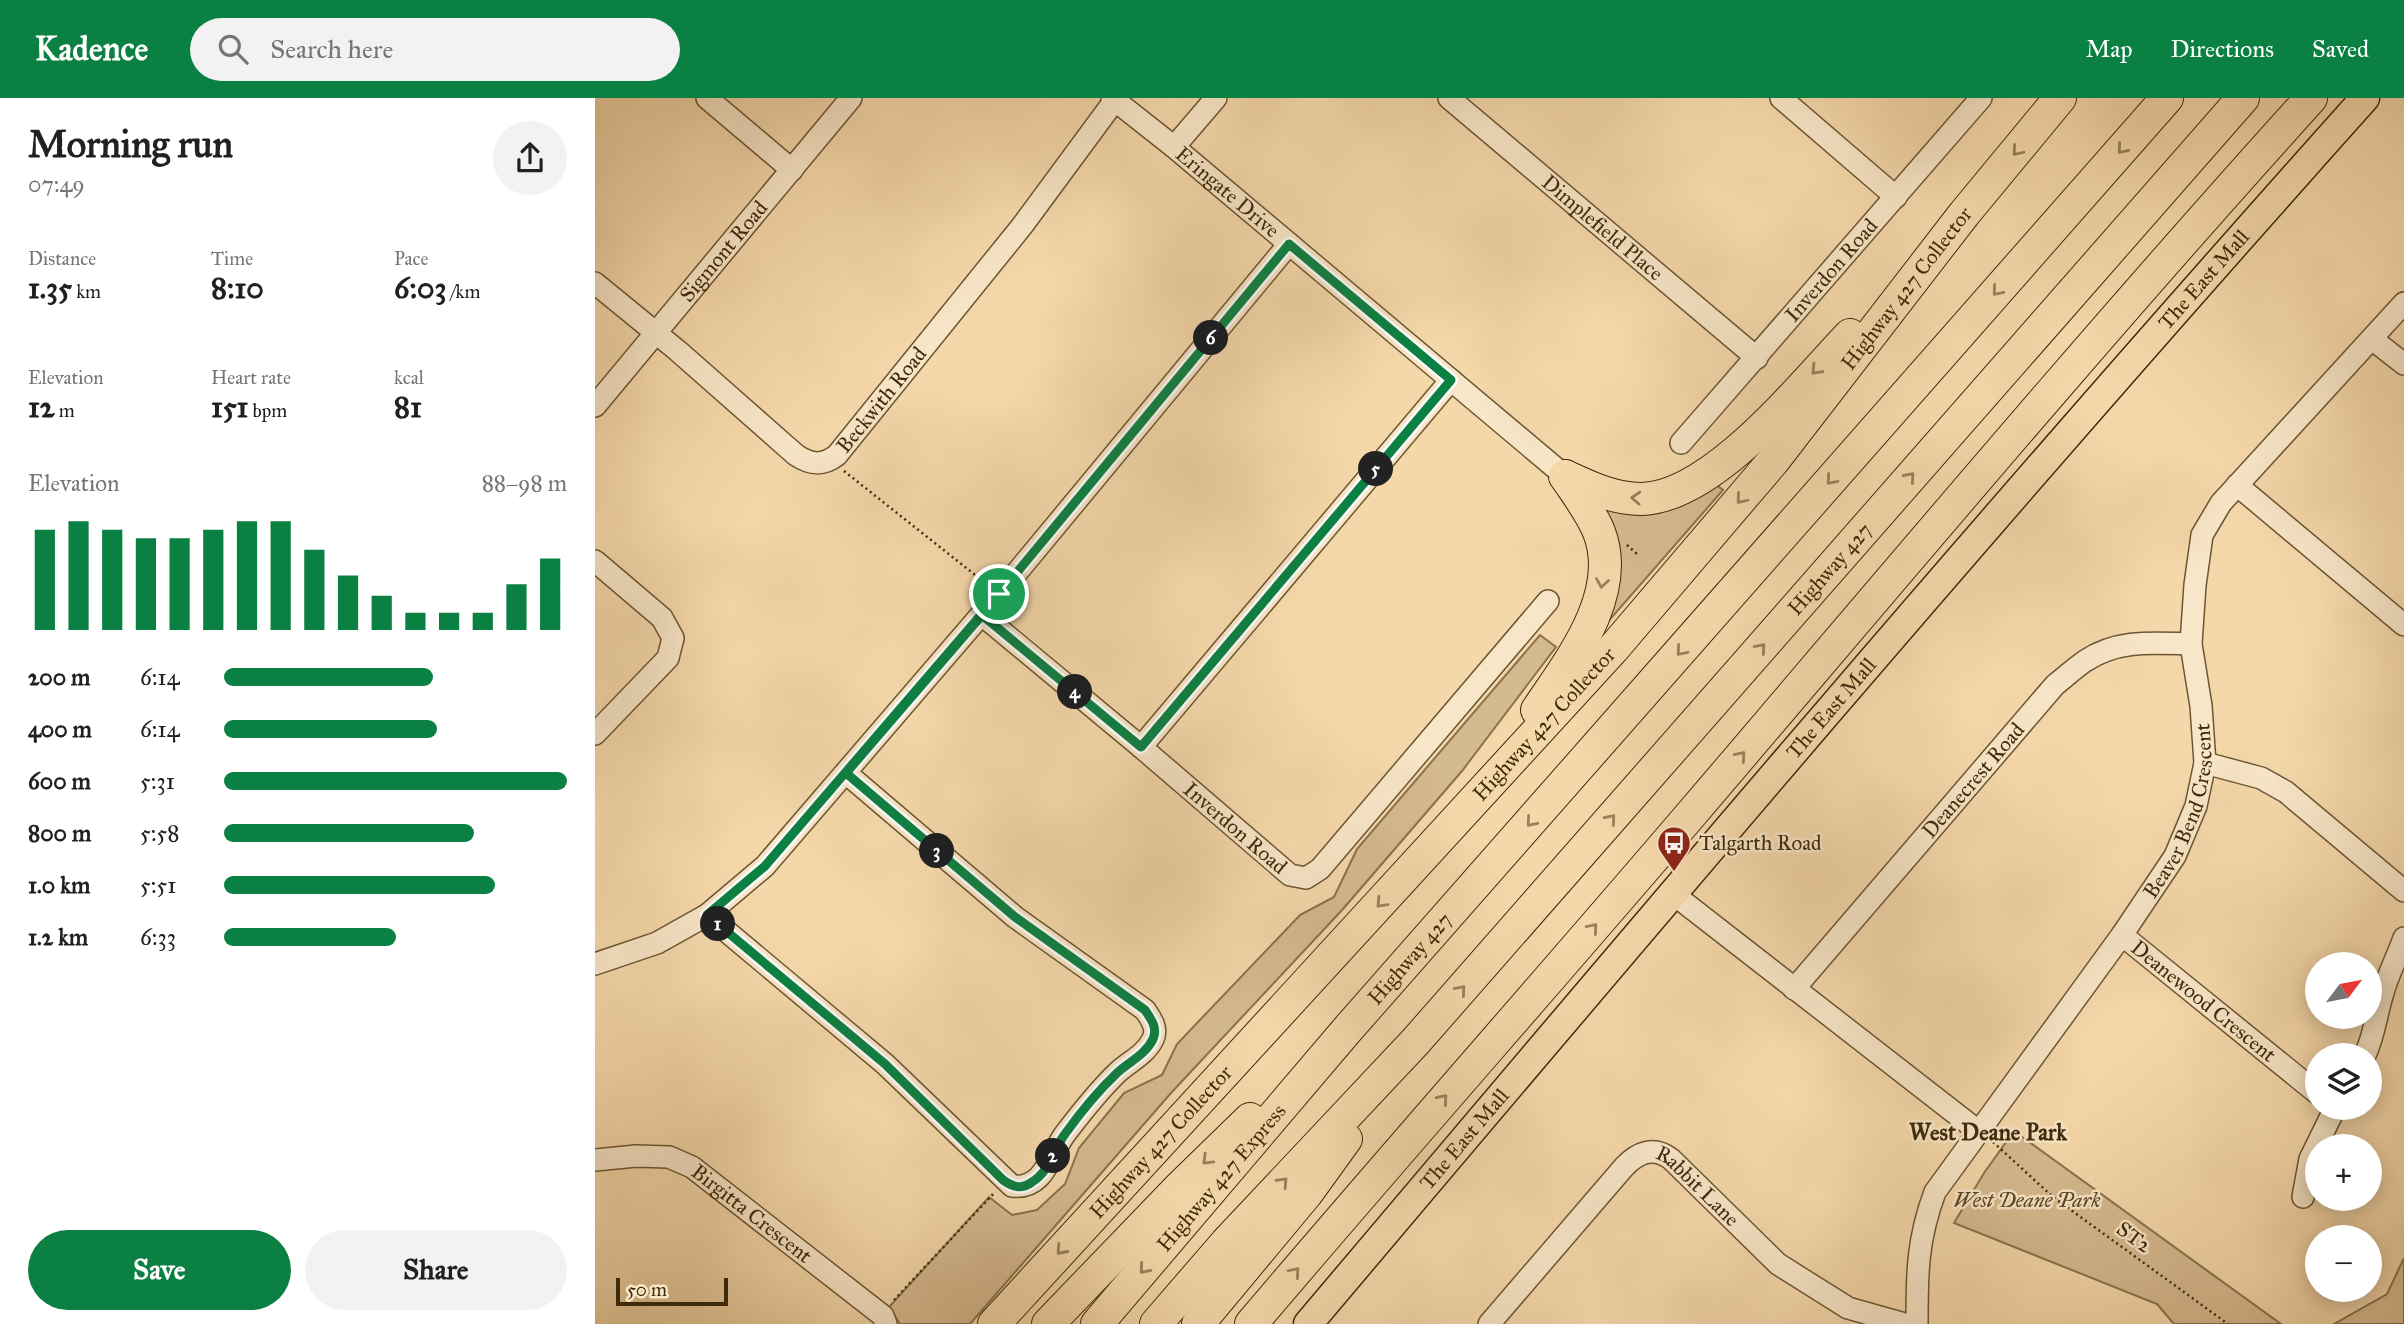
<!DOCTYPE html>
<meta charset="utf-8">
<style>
body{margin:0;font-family:"IM FELL Great Primer",serif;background:#f2f2f2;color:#202124;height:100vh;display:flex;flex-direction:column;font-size:26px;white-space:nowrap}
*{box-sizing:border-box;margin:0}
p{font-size:23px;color:#757577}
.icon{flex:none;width:38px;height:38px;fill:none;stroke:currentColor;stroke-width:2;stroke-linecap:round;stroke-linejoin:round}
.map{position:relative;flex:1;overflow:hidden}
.panel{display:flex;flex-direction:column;background:#fff;width:595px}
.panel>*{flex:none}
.needle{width:46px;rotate:58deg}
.controls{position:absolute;left:1710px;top:854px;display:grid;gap:14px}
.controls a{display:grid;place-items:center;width:77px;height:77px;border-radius:50%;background:#fff;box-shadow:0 4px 18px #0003;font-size:35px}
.scale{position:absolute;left:21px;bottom:18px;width:112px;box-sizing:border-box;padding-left:7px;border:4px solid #3f2a0a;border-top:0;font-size:19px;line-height:24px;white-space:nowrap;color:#3f2a0a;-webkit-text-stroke:5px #f8e6c8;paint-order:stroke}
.pin{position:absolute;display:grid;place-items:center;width:60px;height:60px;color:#fff;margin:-30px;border:4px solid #fff;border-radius:50%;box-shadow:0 2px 7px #0007}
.km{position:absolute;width:35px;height:35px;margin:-18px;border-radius:50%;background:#222;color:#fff;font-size:19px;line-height:35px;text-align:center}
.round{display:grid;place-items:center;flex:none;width:74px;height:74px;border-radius:37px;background:#f2f2f2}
.overview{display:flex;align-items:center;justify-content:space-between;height:119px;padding:0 28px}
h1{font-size:38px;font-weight:700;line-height:52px}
.figures{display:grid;grid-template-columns:repeat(3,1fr);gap:10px;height:119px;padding:7px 28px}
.figures div{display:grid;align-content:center}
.figures b{font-size:30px;font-weight:700}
.figures small{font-size:19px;font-weight:400}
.figures p{font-size:19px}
.chart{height:196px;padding:14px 28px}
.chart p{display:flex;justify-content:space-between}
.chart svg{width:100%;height:126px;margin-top:7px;stroke:#0b8043;stroke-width:6}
.button{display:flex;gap:14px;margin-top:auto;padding:14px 28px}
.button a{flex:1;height:80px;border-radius:42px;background:#0b8043;color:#fff;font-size:28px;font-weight:700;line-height:80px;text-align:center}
.button a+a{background:#f2f2f2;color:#202124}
ul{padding:0 28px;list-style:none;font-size:23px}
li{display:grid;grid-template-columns:112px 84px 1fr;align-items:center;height:52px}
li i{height:18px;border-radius:9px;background:#0b8043}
header{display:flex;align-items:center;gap:42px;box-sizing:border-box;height:98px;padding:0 35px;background:#0b8043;color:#fff}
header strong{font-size:33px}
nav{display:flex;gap:38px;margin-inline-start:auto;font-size:24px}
.search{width:490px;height:63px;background:#f2f2f2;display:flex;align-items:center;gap:18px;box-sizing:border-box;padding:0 24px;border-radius:38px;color:#757577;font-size:26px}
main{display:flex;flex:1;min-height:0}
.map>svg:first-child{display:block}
</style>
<header>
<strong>Kadence</strong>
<div class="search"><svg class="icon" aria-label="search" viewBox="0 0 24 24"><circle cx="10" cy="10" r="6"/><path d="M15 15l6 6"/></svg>Search here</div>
<nav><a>Map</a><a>Directions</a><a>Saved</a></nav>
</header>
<main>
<section class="panel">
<div class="overview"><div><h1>Morning run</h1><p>07:49</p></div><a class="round"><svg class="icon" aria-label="share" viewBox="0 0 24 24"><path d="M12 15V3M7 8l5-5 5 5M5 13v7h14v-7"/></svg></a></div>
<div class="figures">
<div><p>Distance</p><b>1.35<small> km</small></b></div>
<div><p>Time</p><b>8:10</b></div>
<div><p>Pace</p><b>6:03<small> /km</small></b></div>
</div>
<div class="figures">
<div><p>Elevation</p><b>12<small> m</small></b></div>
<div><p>Heart rate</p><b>151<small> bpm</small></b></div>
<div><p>kcal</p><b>81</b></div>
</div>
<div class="chart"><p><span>Elevation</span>88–98 m</p>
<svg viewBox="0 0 160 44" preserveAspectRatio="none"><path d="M5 44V9M15 44V6M25 44V9M35 44V12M45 44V12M55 44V9M65 44V6M75 44V6M85 44V16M95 44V25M105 44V32M115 44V38M125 44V38M135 44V38M145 44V28M155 44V19"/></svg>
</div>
<ul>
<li><b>200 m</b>6:14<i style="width:61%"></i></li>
<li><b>400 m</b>6:14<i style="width:62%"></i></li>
<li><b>600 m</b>5:31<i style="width:100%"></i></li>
<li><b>800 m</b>5:58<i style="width:73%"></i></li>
<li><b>1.0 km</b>5:51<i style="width:79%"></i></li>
<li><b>1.2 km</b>6:33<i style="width:50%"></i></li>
</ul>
<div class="button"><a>Save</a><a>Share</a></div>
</section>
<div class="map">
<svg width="1809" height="1226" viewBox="0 0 1809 1226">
<rect width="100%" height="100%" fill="#f5d8aa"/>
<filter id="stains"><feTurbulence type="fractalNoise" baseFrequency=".00286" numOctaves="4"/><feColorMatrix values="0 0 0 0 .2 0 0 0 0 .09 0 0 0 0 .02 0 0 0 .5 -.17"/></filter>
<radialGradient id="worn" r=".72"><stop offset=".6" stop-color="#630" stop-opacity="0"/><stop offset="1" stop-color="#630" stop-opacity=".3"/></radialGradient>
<path fill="#d6ba8f" stroke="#8a724c" stroke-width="2" d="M 1119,385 L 1128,392 L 997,542 L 1002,414 L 1011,403 Z
M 945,537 L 961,549 L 867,673 L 748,811 L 576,995 L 375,1226 L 305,1226 L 294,1209 L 394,1099 L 417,1117 L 442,1112 L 470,1086 L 484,1050 L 529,995 L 567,977 L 582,946 L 705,817 L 739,799 L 762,751 Z
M 1419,1033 L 1686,1226 L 1579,1226 L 1562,1206 L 1359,1125 L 1389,1075 Z
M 1809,1160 L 1809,1226 L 1739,1226 L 1792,1196 Z"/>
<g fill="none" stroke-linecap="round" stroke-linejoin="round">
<g stroke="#6c5632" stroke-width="24">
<g id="minor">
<path d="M 112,0 L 197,72"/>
<path id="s1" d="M 517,0 L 579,49 L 970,378"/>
<path id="s2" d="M 854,0 L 1162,260"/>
<path d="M 1186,0 L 1301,99"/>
<path d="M 579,49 L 621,0"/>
<path id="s3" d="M 0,185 L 83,253 L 201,357 C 216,367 228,368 242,357 L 427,128 L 520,2"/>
<path d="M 1777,241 L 1809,266"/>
<path id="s4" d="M 0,308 L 256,0"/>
<path id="s5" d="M 1086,345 L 1386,0"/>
<path d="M 1642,387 L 1809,527"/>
<path d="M 0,463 L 67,520 L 78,540 L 73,560 L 0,636"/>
<path id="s6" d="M 387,517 L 546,649 L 695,777 L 711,780 L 725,771 L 953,503"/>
<path d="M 546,649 L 856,282"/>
<path d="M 1610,665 L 1666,680 L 1691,694 L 1809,793"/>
<path d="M 1077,795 L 1383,1033"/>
<path d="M 112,817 L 290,966 L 417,1088 C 450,1092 455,1056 470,1036 C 486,1015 504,992 523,974 C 534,964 551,956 558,941 C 563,930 556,921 550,912 L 420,819 L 251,675"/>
<path id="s7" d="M 1527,837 L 1722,995"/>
<path d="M 0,866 L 62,845 L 112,817 L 170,768 L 404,496 L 694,146"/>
<path id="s8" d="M 1199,891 L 1460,587 C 1470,579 1480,570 1490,563 C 1523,541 1558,545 1596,546"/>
<path d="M 1770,957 C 1779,938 1781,918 1787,898 C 1792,878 1802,860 1809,840"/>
<path id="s9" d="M 0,1062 L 41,1058 L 74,1059 L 97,1069 L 288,1218 L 291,1226"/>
<path d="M 1708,1099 L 1715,1061 L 1740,1010"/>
<path id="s10" d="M 894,1226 L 1029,1069 C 1043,1054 1059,1048 1076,1061 L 1183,1166 L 1253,1210 L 1310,1226"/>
<path id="s11" d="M 1322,1226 C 1322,1176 1322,1142 1340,1094 L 1527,837 L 1580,758 L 1601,708 L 1610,665 L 1606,608 L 1596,546 L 1600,487 L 1607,437 L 1626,405 L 1809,205"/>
</g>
</g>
<g stroke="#3f2a0a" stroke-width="31">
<g id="major">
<path id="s12" d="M 713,1226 C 1061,814 1410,402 1770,0"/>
</g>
</g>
<g stroke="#3f2a0a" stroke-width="34">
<g id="highway">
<path d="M 970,378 C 994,389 1018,401 1046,401 C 1118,400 1207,287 1255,237"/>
<path d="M 942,612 C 975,563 1028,496 1004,434 C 996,414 982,396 970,378"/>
<path id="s13" d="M 399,1226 L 1018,551 L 1179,362 L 1369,116 L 1465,0"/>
<path d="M 453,1226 L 583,1091 L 655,1021"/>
<path id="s14" d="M 502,1226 L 752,932 L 1572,0"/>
<path id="s15" d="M 561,1226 L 631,1145 L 821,943 L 1648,0"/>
<path d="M 603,1226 L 712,1095 L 751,1041"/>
<path d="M 656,1226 C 802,1054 951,886 1098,714 C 1302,475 1505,233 1716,0"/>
</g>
</g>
<path stroke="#3f2a0a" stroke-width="2.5" stroke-dasharray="2 3.5" stroke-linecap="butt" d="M 249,373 L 389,484
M 1032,447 L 1042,456
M 1398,1044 L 1458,1099 L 1633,1226
M 299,1202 L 399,1095"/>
<use href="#minor" stroke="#f8e6c8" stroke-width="21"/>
<use href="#major" stroke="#f5d8aa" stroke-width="28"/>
<use href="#highway" stroke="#f5d8aa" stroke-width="32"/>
</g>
<defs><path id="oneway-chevron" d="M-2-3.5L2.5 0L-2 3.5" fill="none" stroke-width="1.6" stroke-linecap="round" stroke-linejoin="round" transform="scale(1.75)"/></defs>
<g stroke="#9a815a">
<use href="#oneway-chevron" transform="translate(1527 51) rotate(131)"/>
<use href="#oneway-chevron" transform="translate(1422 53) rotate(130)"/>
<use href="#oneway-chevron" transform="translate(1402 193) rotate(131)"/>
<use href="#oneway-chevron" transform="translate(1221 272) rotate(133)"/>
<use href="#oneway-chevron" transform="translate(1315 379) rotate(-49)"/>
<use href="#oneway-chevron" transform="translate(1236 382) rotate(131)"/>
<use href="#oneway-chevron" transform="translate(1041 400) rotate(-177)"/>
<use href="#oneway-chevron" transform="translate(1146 401) rotate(130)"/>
<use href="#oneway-chevron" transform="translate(1007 485) rotate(99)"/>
<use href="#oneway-chevron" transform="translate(1166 550) rotate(-49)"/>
<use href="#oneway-chevron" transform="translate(1086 553) rotate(131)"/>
<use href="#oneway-chevron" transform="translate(1146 658) rotate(-49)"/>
<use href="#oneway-chevron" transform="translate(1016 721) rotate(-49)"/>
<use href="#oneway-chevron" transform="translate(936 724) rotate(131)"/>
<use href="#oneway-chevron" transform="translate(786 805) rotate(133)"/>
<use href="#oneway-chevron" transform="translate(998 830) rotate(-49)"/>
<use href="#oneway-chevron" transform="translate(866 892) rotate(-49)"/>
<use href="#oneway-chevron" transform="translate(848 1001) rotate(-49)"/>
<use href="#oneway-chevron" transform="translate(612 1062) rotate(135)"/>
<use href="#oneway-chevron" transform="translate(688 1084) rotate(-47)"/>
<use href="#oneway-chevron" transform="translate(466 1152) rotate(132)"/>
<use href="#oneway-chevron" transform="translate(549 1171) rotate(131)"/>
<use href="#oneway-chevron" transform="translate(700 1174) rotate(-50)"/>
</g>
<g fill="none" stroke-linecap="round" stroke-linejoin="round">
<g stroke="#fff" stroke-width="14">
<path id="route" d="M 404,496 L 170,768 L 112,817 L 290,966 L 408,1082 C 418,1089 426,1092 437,1084 C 455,1073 458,1052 470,1036 C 485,1015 504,992 523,974 C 534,964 551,956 558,941 C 563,930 556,921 550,912 L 420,819 L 251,675 L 387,517 L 546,649 L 856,282 L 694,146 L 404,496"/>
</g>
<use href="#route" stroke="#0b8043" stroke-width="9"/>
</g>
<defs>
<g id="bus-pin" transform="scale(1.75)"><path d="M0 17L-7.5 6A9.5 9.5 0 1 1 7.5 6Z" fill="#8f2418" stroke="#f8e6c8"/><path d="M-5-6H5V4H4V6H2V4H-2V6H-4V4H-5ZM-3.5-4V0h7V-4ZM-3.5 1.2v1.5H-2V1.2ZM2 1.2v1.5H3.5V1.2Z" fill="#fff"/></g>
</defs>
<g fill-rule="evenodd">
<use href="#bus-pin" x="1079" y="745"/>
</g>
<g text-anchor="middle" stroke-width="5" stroke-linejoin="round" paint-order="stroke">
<g font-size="21" fill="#3f2a0a" stroke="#f8e6c8">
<text dy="7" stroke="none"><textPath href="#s1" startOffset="149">Eringate Drive</textPath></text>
<text dy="7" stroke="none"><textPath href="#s2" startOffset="201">Dimplefield Place</textPath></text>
<text dy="7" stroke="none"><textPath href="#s4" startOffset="201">Sigmont Road</textPath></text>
<text dy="7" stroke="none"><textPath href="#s5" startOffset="229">Inverdon Road</textPath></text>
<text dy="7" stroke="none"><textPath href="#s12" startOffset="1376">The East Mall</textPath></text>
<text dy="7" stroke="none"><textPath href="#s13" startOffset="1381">Highway 427 Collector</textPath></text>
<text dy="7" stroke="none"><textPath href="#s3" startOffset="380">Beckwith Road</textPath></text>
<text dy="7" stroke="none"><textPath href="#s15" startOffset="1012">Highway 427</textPath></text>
<text dy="7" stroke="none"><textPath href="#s12" startOffset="808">The East Mall</textPath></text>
<text dy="7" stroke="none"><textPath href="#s13" startOffset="814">Highway 427 Collector</textPath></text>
<text dy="7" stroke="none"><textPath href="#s8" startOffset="275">Deanecrest Road</textPath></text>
<text dy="7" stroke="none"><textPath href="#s11" startOffset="592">Beaver Bend Crescent</textPath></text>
<text dy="7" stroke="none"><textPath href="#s6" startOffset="331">Inverdon Road</textPath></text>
<text dy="7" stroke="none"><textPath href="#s14" startOffset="481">Highway 427</textPath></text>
<text dy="7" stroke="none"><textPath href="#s7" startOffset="105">Deanewood Crescent</textPath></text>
<text dy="7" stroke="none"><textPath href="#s12" startOffset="242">The East Mall</textPath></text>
<text dy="7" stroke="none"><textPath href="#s13" startOffset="247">Highway 427 Collector</textPath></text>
<text dy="7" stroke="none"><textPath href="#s14" startOffset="192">Highway 427 Express</textPath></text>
<text dy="7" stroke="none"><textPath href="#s10" startOffset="298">Rabbit Lane</textPath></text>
<text dy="7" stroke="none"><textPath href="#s9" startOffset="175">Birgitta Crescent</textPath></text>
<text transform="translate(1539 1139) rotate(36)" y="7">ST2</text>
</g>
<g font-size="21" fill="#3f2a0a" stroke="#f8e6c8" text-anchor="start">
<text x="1104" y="752">Talgarth Road</text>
</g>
<g font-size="21" font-style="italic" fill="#5d4725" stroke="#f8e6c8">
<text x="1432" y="1109">West Deane Park</text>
</g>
<g font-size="23" font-weight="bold" fill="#3f2a0a" stroke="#f8e6c8">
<text x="1393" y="1042">West Deane Park</text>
</g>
</g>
<rect width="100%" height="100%" filter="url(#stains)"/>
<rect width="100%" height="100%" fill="url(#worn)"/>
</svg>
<div class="controls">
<a><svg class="needle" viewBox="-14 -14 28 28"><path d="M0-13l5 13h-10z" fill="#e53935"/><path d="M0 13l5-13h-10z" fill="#757577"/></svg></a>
<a><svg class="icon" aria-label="layers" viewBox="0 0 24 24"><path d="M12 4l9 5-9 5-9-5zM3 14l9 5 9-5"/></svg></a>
<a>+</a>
<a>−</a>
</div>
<div class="scale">50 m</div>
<div class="pin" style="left:404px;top:496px;background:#1e9e55"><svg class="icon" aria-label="arrive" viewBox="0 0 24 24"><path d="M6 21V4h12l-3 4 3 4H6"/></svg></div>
<b class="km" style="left:123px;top:826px">1</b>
<b class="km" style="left:458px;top:1058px">2</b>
<b class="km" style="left:342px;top:753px">3</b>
<b class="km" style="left:480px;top:594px">4</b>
<b class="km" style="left:781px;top:371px">5</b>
<b class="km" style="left:616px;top:240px">6</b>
</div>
</main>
